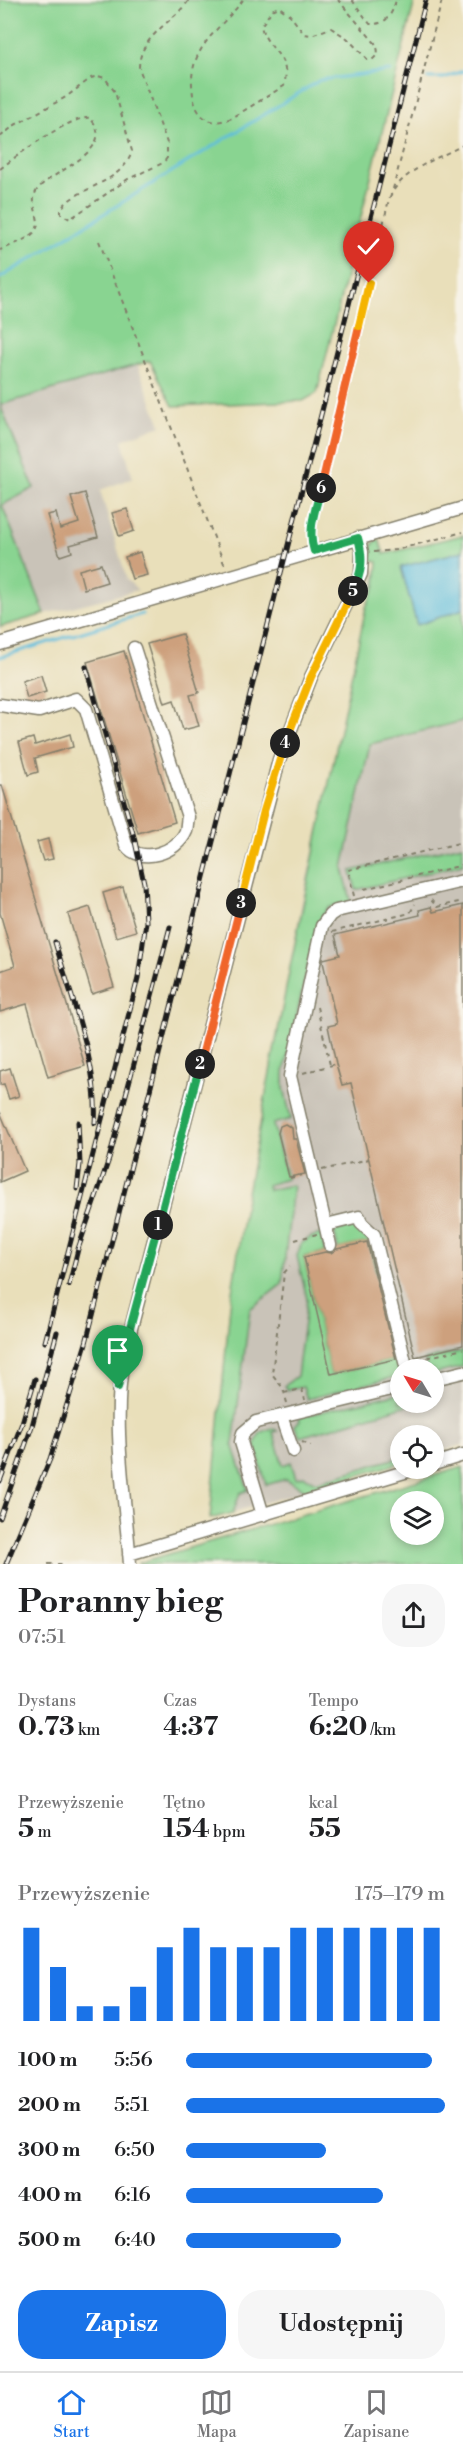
<!DOCTYPE html>
<html lang="pl">
<meta charset="utf-8">
<style>
body{margin:0;font-family:"Libre Bodoni",serif;background:#f6f6f6;color:#202124;height:100vh;display:flex;flex-direction:column;font-size:22px;white-space:nowrap}
*{box-sizing:border-box;margin:0}
p{font-size:20px;color:#757577}
.icon{flex:none;width:33px;height:33px;fill:none;stroke:currentColor;stroke-width:2;stroke-linecap:round;stroke-linejoin:round}
.map{position:relative;height:1564px;overflow:hidden}
.drawer{display:flex;flex-direction:column;background:#fff;flex:1}
.drawer>*{flex:none}
.needle{width:39px;rotate:308deg}
.controls{position:absolute;left:390px;top:1359px;display:grid;gap:12px}
.controls a{display:grid;place-items:center;width:54px;height:54px;border-radius:50%;background:#fff;box-shadow:0 3px 9px #0003;font-size:30px}
.pin{position:absolute;display:grid;place-items:center;width:51px;height:51px;color:#fff;margin:-62px -26px;border-radius:50% 50% 50% 0;rotate:-45deg;box-shadow:0 0 6px #0007}
.pin .icon{rotate:45deg}
.km{position:absolute;width:30px;height:30px;margin:-15px;border-radius:50%;background:#222;color:#fff;font-size:16px;line-height:30px;text-align:center}
.round{display:grid;place-items:center;flex:none;width:63px;height:63px;border-radius:24px;background:#f6f6f6}
.headline{display:flex;align-items:center;justify-content:space-between;height:102px;padding:0 18px}
h1{font-size:33px;font-weight:800;line-height:45px}
.metrics{display:grid;grid-template-columns:repeat(3,1fr);gap:9px;height:102px;padding:6px 18px}
.metrics div{display:grid;align-content:center}
.metrics b{font-size:26px;font-weight:800}
.metrics small{font-size:16px;font-weight:400}
.metrics p{font-size:16px}
.chart{height:168px;padding:12px 18px}
.chart p{display:flex;justify-content:space-between}
.chart svg{width:100%;height:108px;margin-top:6px;stroke:#1a73e8;stroke-width:6}
.button{display:flex;gap:12px;margin-top:auto;padding:12px 18px}
.button a{flex:1;height:69px;border-radius:24px;background:#1a73e8;color:#fff;font-size:24px;font-weight:800;line-height:69px;text-align:center}
.button a+a{background:#f6f6f6;color:#202124}
ul{padding:0 18px;list-style:none;font-size:20px}
li{display:grid;grid-template-columns:96px 72px 1fr;align-items:center;height:45px}
li i{height:15px;border-radius:8px;background:#1a73e8}
.menu{display:flex;justify-content:space-around;align-items:center;height:84px;border-top:2px solid #e0e0e0;background:#fff;font-size:16px;color:#757577}
.menu a{display:grid;justify-items:center;gap:3px}
.menu .on{color:#1a73e8}
.map>svg:first-child{display:block}
</style>
<div class="map">
<svg width="463" height="1564" viewBox="0 0 463 1564">
<rect width="100%" height="100%" fill="#f7f3e8"/>
<filter id="ink" filterUnits="userSpaceOnUse"><feTurbulence type="fractalNoise" baseFrequency=".0167" numOctaves="2"/><feDisplacementMap in="SourceGraphic" scale="12" xChannelSelector="R" yChannelSelector="G"/><feConvolveMatrix kernelMatrix="1 2 1 2 8 2 1 2 1" color-interpolation-filters="sRGB"/></filter>
<filter id="wash" filterUnits="userSpaceOnUse"><feTurbulence type="fractalNoise" baseFrequency=".008" numOctaves="4" result="noise"/><feDisplacementMap in="SourceGraphic" scale="24" xChannelSelector="R" yChannelSelector="G"/><feGaussianBlur stdDeviation="1.35" result="paint"/><feColorMatrix in="noise" values="0 0 0 0 0 0 0 0 0 0 0 0 0 0 0 0 0 1.4 0 .05"/><feComposite in="paint" operator="in"/></filter>
<g filter="url(#wash)">
<rect width="100%" height="100%" fill="#e9dfba"/>
<path fill="#c9c3b8" fill-rule="evenodd" d="M 137,364 L 161,425 L 122,440 L 133,478 L 100,490 L 127,580 L 138,590 L 45,614 L 2,504 L 0,405 Z
M 463,536 L 463,1445 L 434,1453 L 434,1436 L 400,1436 L 400,1463 L 210,1519 L 230,1305 L 246,1198 L 302,902 L 378,562 ZM 400,1370 L 434,1370 L 434,1402 L 400,1402 Z"/>
<path fill="#89d491" stroke="#527856" stroke-width="1.5" fill-rule="evenodd" d="M 0,0 L 415,0 L 317,393 L 303,401 L 173,406 L 150,361 L 0,405 L 34,488 L 2,505 L 45,614 L 0,627 Z
M 463,535 L 463,551 L 401,567 L 417,625 L 463,609 L 463,721 L 370,744 L 343,868 L 351,901 L 328,908 L 317,924 L 284,1073 L 284,1088 L 291,1119 L 273,1124 L 287,1179 L 267,1185 L 268,1190 L 293,1185 L 282,1284 L 250,1309 L 233,1444 L 248,1490 L 240,1493 L 233,1513 L 210,1519 L 230,1305 L 246,1198 L 291,962 L 366,607 L 376,585 L 378,562 L 370,560 C 369,551 370,543 379,539 L 384,554 Z
M 463,845 L 463,864 L 356,890 L 351,871 Z
M 360,1225 L 370,1237 L 389,1317 L 387,1318 L 369,1242 L 338,1249 L 334,1231 Z
M 321,1234 L 325,1252 L 304,1257 L 331,1374 L 396,1359 L 392,1339 L 393,1334 L 402,1369 L 400,1376 L 307,1399 L 303,1387 L 287,1390 L 284,1386 L 297,1376 L 307,1299 L 297,1256 L 301,1244 L 311,1237 Z
M 463,1351 L 463,1367 L 434,1374 L 434,1370 L 427,1369 L 425,1360 Z
M 400,1393 L 400,1402 L 415,1403 L 300,1437 L 294,1425 L 300,1421 L 299,1417 Z
M 272,1428 L 277,1431 L 273,1432 L 283,1465 L 291,1462 L 296,1478 L 304,1476 L 316,1482 L 400,1457 L 400,1463 L 306,1491 L 286,1479 L 266,1485 L 255,1444 L 260,1433 Z
M 463,1467 L 463,1564 L 138,1564 L 138,1563 ZM 400,1502 L 434,1502 L 434,1534 L 400,1534 Z"/>
<path fill="#5dbddc" stroke="#3c6c7c" stroke-width="1.5" d="M 463,551 L 463,609 L 417,625 L 401,567 Z"/>
<g fill="none" stroke-linecap="round" stroke-linejoin="round">
<path stroke="#5dbddc" stroke-width="3" d="M 428,78 L 444,78 L 463,71
M 0,278 L 320,80 L 390,71
M 0,657 L 142,614"/>
</g>
<g id="blocks">
<path fill="#cda07d" d="M 85,493 L 98,537 L 70,545 L 72,552 L 60,556 L 47,515 L 56,513 L 60,529 L 79,523 L 71,497 Z
M 127,509 L 134,531 L 119,536 L 112,513 Z
M 140,552 L 147,575 L 132,579 L 125,557 Z
M 101,564 L 107,582 L 84,589 L 79,570 Z
M 182,634 L 199,693 L 190,695 L 199,726 L 183,730 L 174,700 L 165,703 L 147,644 Z
M 124,651 L 175,822 L 138,833 L 87,662 Z
M 41,675 L 46,692 L 27,698 L 22,681 Z
M 70,734 L 73,747 L 35,758 L 38,772 L 28,775 L 19,742 L 33,738 L 35,745 Z
M 0,785 L 2,785 L 85,1066 L 48,1077 L 27,1004 L 0,1012 L 0,971 L 15,966 L 0,913 Z
M 48,839 L 53,859 L 43,861 L 37,842 Z
M 123,887 L 136,931 L 116,937 L 103,893 Z
M 463,905 L 463,1345 L 415,1357 L 351,1083 L 342,1085 L 336,1064 L 328,1026 L 337,1024 L 323,962 L 323,959 L 340,955 L 335,935 L 420,915 L 419,910 L 431,907 L 433,912 Z
M 90,907 L 114,987 L 92,994 L 68,914 Z
M 10,1068 L 19,1096 L 9,1099 L 4,1084 L 0,1085 L 0,1071 Z
M 0,1112 L 25,1171 L 0,1182 Z
M 285,1124 L 292,1128 L 293,1139 L 296,1139 L 305,1174 L 289,1177 L 278,1133 L 280,1126 Z
M 367,1242 L 396,1359 L 331,1374 L 304,1257 L 325,1252 L 331,1253 L 337,1249 Z"/>
</g>
</g>
<g filter="url(#ink)">
<use href="#blocks" fill-opacity="0" stroke="#827e6b" stroke-width="1.5"/>
<g fill="none" stroke-linecap="round" stroke-linejoin="round">
<g stroke="#827e6b" stroke-width="15">
<path id="minor" d="M 0,644 L 463,508
M 0,705 L 39,711 L 76,699 L 86,709 L 126,845 C 140,865 177,853 186,831 C 187,827 187,821 188,817 L 134,648
M 326,1225 L 359,1217 L 361,1223 L 374,1235 L 407,1370
M 330,1245 L 290,1076 L 322,926 L 330,915 L 336,911 L 463,881
M 434,1379 L 463,1372
M 281,1416 L 293,1451
M 434,1464 L 463,1455
M 263,1515 L 241,1442 L 243,1433 L 256,1422 L 400,1387
M 129,1554 L 418,1468
M 130,1564 C 125,1496 112,1426 123,1359 L 279,760 L 311,677 L 361,574 L 362,552 L 358,538"/>
</g>
<path stroke="#827e6b" stroke-width="2" stroke-dasharray="4.5 4.5" stroke-linecap="butt" d="M 243,0 C 222,28 190,46 192,85 C 193,95 193,103 199,112 C 207,124 219,123 232,118 L 284,86 C 292,55 266,50 261,26 L 272,10 L 279,7 L 290,15 L 304,34 L 311,35 L 331,28 L 347,38 L 367,59 L 372,60 C 379,54 379,51 375,43 L 338,0
M 352,0 L 370,24 C 387,25 392,14 396,0
M 0,137 L 15,125 L 66,97 L 91,78 L 98,76 L 105,78 L 115,92 L 132,151 C 123,184 75,187 61,209 L 61,214 L 70,219 L 128,179 L 163,163 L 167,158 L 167,143 L 139,68 C 139,36 173,23 189,0
M 0,169 C 16,156 71,115 90,118 C 120,151 50,171 37,190 C 26,206 49,223 30,236 C 21,242 10,246 0,250
M 393,189 L 442,0
M 99,241 L 225,566
M 311,540 L 389,199 C 401,170 437,159 463,145
M 374,552 L 396,550 L 463,532
M 364,889 L 463,865
M 354,896 L 348,870 L 463,842
M 431,900 L 437,907 L 463,901
M 332,932 L 410,913 L 415,904
M 317,1007 L 330,1065
M 303,1073 L 336,1064
M 322,1170 L 369,1159
M 290,1178 L 302,1175
M 295,1240 L 317,1234
M 424,1370 L 421,1359 L 463,1349
M 284,1393 L 302,1389 L 305,1400
M 432,1402 L 434,1410
M 287,1403 L 283,1388 L 272,1374 L 284,1273 L 290,1266
M 302,1442 L 311,1446
M 48,1564 L 65,1564"/>
<use href="#minor" stroke="#fff" stroke-width="12"/>
<g stroke="#1c1c1c" stroke-width="5">
<path id="rail" d="M 55,942 C 71,998 99,1066 95,1123
M 77,1189 L 80,1164 L 78,1122
M 69,1285 L 78,1249 L 109,1159 L 170,927
M 45,1342 L 138,978 L 146,922 L 144,883 L 134,837 L 86,667
M 0,1481 L 22,1423 L 35,1379
M 0,1518 L 32,1426 L 57,1332
M 6,1564 L 50,1459 L 86,1343 L 426,0"/>
</g>
<use href="#rail" stroke="#f7f3e8" stroke-width="3" stroke-dasharray="9" stroke-linecap="butt"/>
</g>
</g>
<g fill="none" stroke-linecap="round" stroke-linejoin="round" filter="url(#ink)">
<g stroke="#fff" stroke-width="12">
<path id="split-1" d="M 118,1387 L 129,1332 L 158,1225"/>
</g>
<g stroke="#fff" stroke-width="12">
<path id="split-2" d="M 158,1225 L 200,1064"/>
</g>
<g stroke="#fff" stroke-width="12">
<path id="split-3" d="M 200,1064 L 241,903"/>
</g>
<g stroke="#fff" stroke-width="12">
<path id="split-4" d="M 241,903 L 264,811 L 285,743"/>
</g>
<g stroke="#fff" stroke-width="12">
<path id="split-5" d="M 285,743 L 311,677 L 353,591"/>
</g>
<g stroke="#fff" stroke-width="12">
<path id="split-6" d="M 321,488 C 316,508 307,530 314,551 L 358,538 C 364,559 362,572 353,591"/>
</g>
<g stroke="#fff" stroke-width="12">
<path id="split-7" d="M 321,488 L 359,326"/>
</g>
<g stroke="#fff" stroke-width="12">
<path id="split-8" d="M 359,326 L 369,283"/>
</g>
<use href="#split-1" stroke="#22a559" stroke-width="8"/>
<use href="#split-2" stroke="#22a559" stroke-width="8"/>
<use href="#split-3" stroke="#f0652b" stroke-width="8"/>
<use href="#split-4" stroke="#f5b400" stroke-width="8"/>
<use href="#split-5" stroke="#f5b400" stroke-width="8"/>
<use href="#split-6" stroke="#22a559" stroke-width="8"/>
<use href="#split-7" stroke="#f0652b" stroke-width="8"/>
<use href="#split-8" stroke="#f5b400" stroke-width="8"/>
</g>
</svg>
<div class="controls">
<a><svg class="needle" viewBox="-14 -14 28 28"><path d="M0-13l5 13h-10z" fill="#e53935"/><path d="M0 13l5-13h-10z" fill="#757577"/></svg></a>
<a><svg class="icon" aria-label="locate" viewBox="0 0 24 24"><circle cx="12" cy="12" r="6"/><path d="M12 2v4M12 18v4M2 12h4M18 12h4"/></svg></a>
<a><svg class="icon" aria-label="layers" viewBox="0 0 24 24"><path d="M12 4l9 5-9 5-9-5zM3 14l9 5 9-5"/></svg></a>
</div>
<div class="pin" style="left:118px;top:1387px;background:#1e9e55"><svg class="icon" aria-label="arrive" viewBox="0 0 24 24"><path d="M6 21V4h12l-3 4 3 4H6"/></svg></div>
<div class="pin" style="left:369px;top:283px;background:#d93025"><svg class="icon" aria-label="check" viewBox="0 0 24 24"><path d="M5 12l5 5 9-10"/></svg></div>
<b class="km" style="left:158px;top:1225px">1</b>
<b class="km" style="left:200px;top:1064px">2</b>
<b class="km" style="left:241px;top:903px">3</b>
<b class="km" style="left:285px;top:743px">4</b>
<b class="km" style="left:353px;top:591px">5</b>
<b class="km" style="left:321px;top:488px">6</b>
</div>
<section class="drawer">
<div class="headline"><div><h1>Poranny bieg</h1><p>07:51</p></div><a class="round"><svg class="icon" aria-label="share" viewBox="0 0 24 24"><path d="M12 15V3M7 8l5-5 5 5M5 13v7h14v-7"/></svg></a></div>
<div class="metrics">
<div><p>Dystans</p><b>0.73<small> km</small></b></div>
<div><p>Czas</p><b>4:37</b></div>
<div><p>Tempo</p><b>6:20<small> /km</small></b></div>
</div>
<div class="metrics">
<div><p>Przewyższenie</p><b>5<small> m</small></b></div>
<div><p>Tętno</p><b>154<small> bpm</small></b></div>
<div><p>kcal</p><b>55</b></div>
</div>
<div class="chart"><p><span>Przewyższenie</span>175–179 m</p>
<svg viewBox="0 0 160 44" preserveAspectRatio="none"><path d="M5 44V6M15 44V22M25 44V38M35 44V38M45 44V30M55 44V14M65 44V6M75 44V14M85 44V14M95 44V14M105 44V6M115 44V6M125 44V6M135 44V6M145 44V6M155 44V6"/></svg>
</div>
<ul>
<li><b>100 m</b>5:56<i style="width:95%"></i></li>
<li><b>200 m</b>5:51<i style="width:100%"></i></li>
<li><b>300 m</b>6:50<i style="width:54%"></i></li>
<li><b>400 m</b>6:16<i style="width:76%"></i></li>
<li><b>500 m</b>6:40<i style="width:60%"></i></li>
</ul>
<div class="button"><a>Zapisz</a><a>Udostępnij</a></div>
</section>
<nav class="menu">
<a class="on"><svg class="icon" aria-label="home" viewBox="0 0 24 24"><path d="M3 11l9-7 9 7M6 9v11h12V9"/></svg>Start</a>
<a><svg class="icon" aria-label="map" viewBox="0 0 24 24"><path d="M3 6l6-2 6 2 6-2v14l-6 2-6-2-6 2zM9 4v14M15 6v14"/></svg>Mapa</a>
<a><svg class="icon" aria-label="saved" viewBox="0 0 24 24"><path d="M7 4h10v16l-5-4-5 4z"/></svg>Zapisane</a>
</nav>
